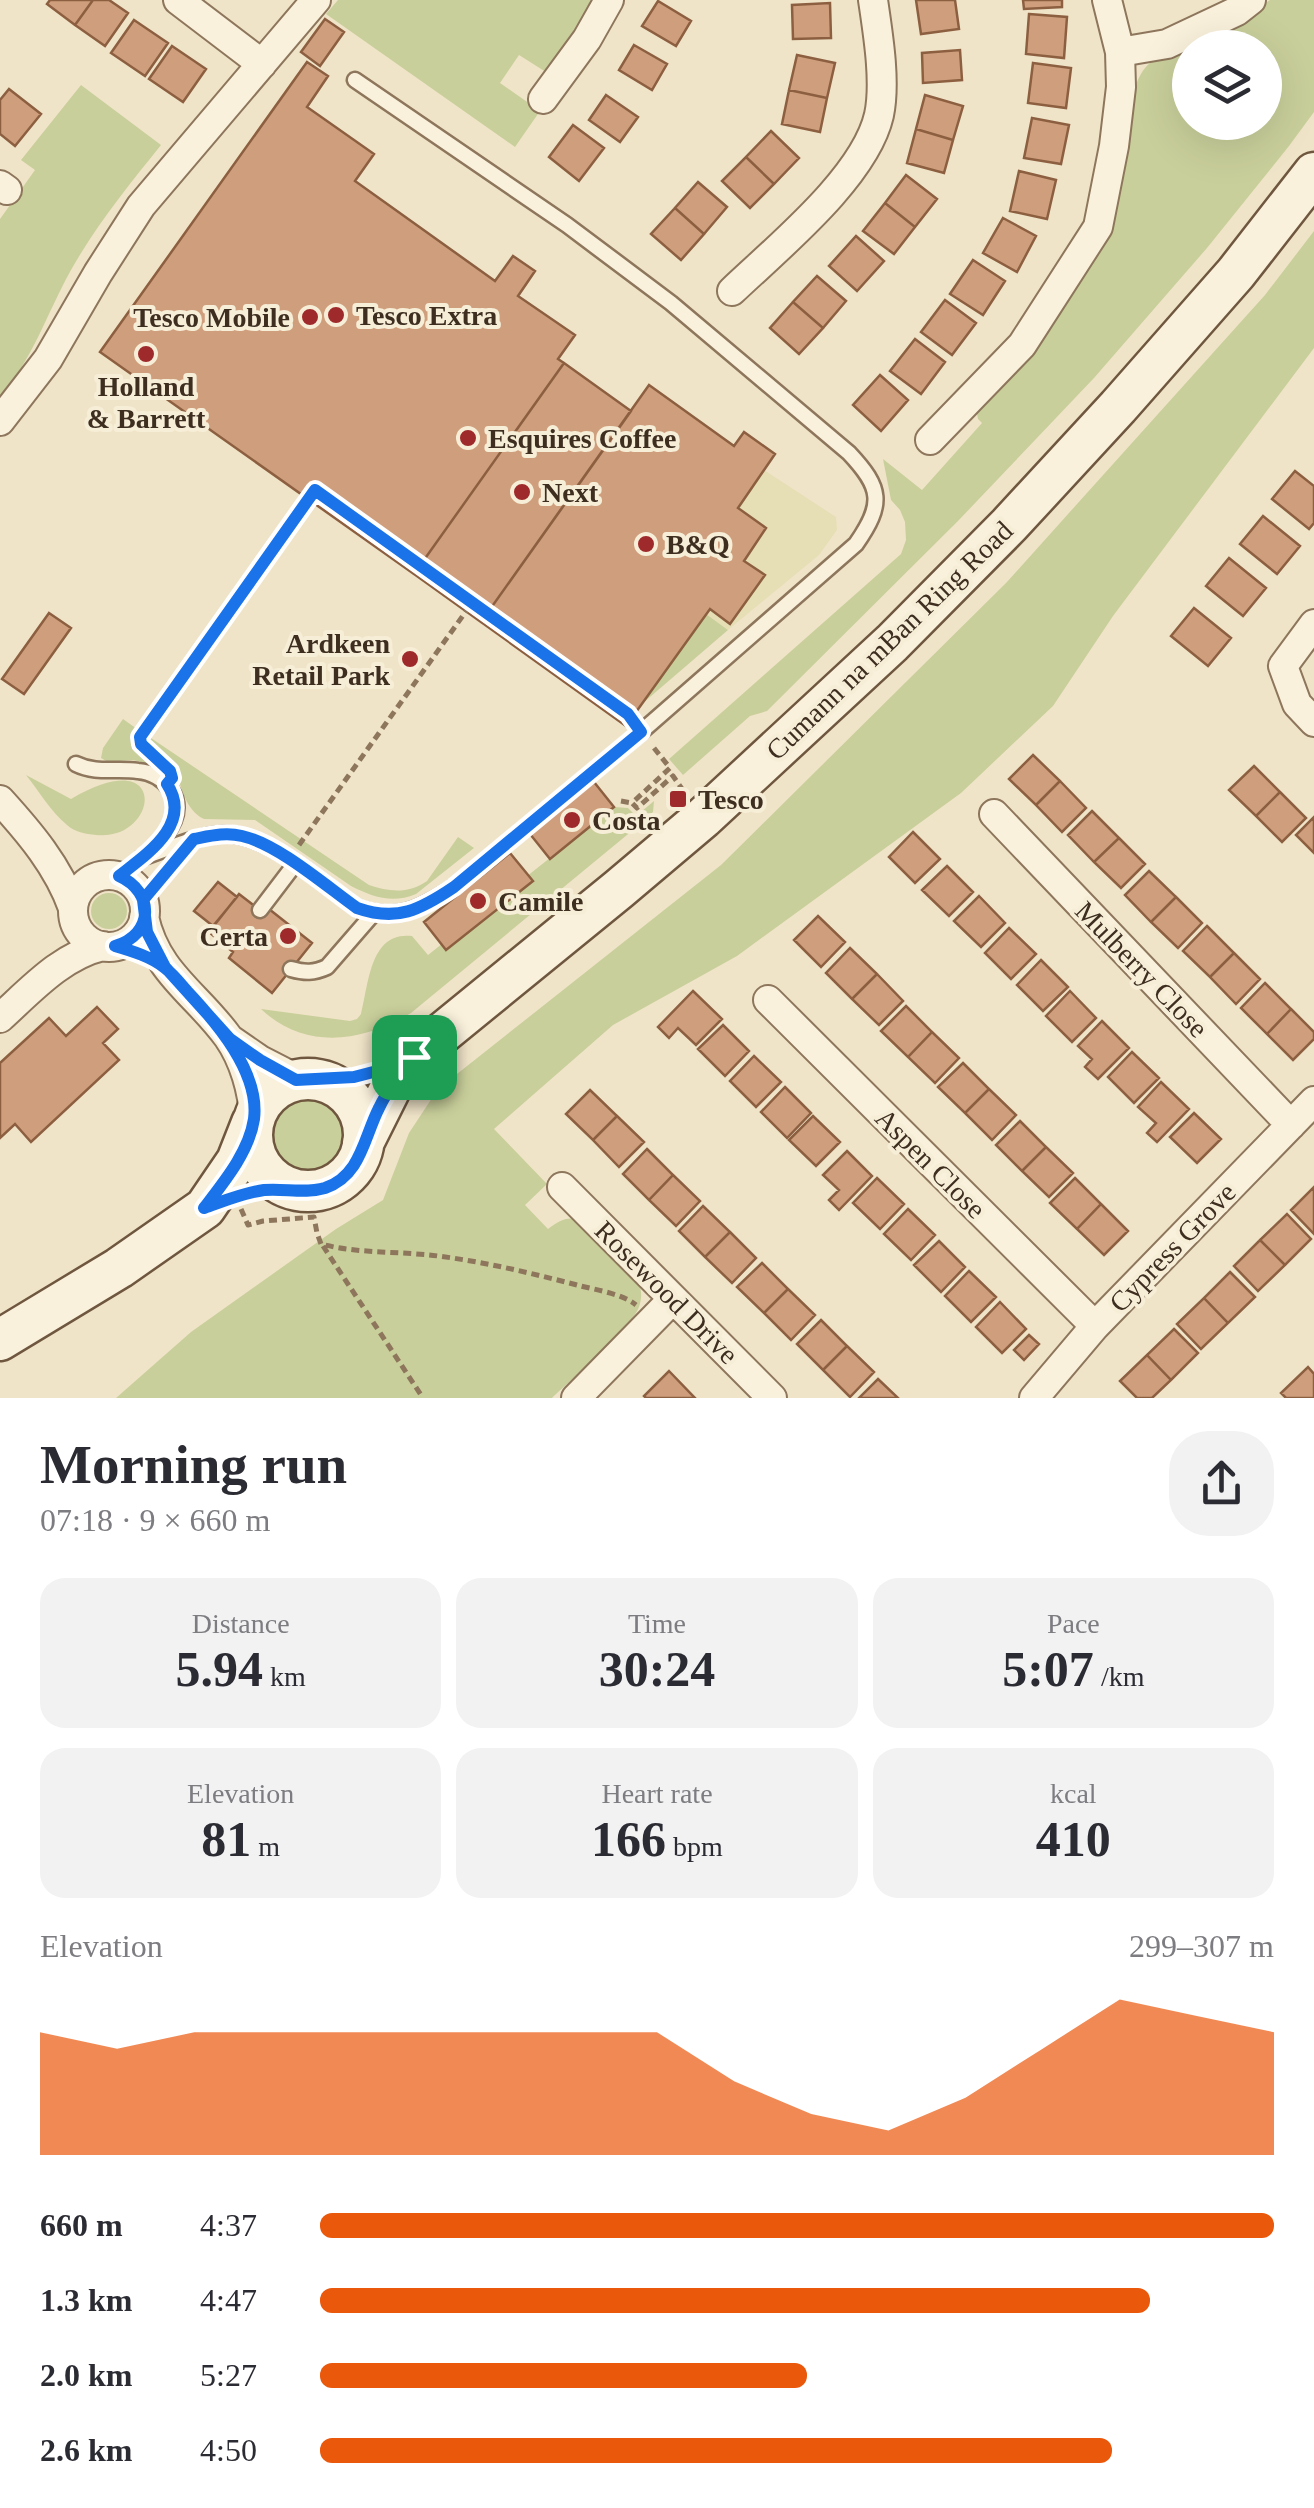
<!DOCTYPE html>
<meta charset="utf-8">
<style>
body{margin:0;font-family:"Times New Roman",serif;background:#f2f2f3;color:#2b2b33;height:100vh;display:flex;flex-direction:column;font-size:38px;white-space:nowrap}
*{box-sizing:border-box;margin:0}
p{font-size:32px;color:#7c7c81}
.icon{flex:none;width:55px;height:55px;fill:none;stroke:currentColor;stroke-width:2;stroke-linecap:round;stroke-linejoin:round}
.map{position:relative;height:1398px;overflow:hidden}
.sheet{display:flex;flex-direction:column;background:#fff;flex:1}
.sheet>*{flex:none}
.tools{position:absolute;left:1172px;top:30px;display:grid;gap:20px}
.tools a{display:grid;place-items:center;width:110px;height:110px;border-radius:50%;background:#fff;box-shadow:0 10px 40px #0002;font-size:50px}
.pin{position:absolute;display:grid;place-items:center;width:85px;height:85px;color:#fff;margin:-42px;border-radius:20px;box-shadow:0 5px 15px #0006}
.round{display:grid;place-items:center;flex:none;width:105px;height:105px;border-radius:40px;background:#f2f2f3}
.headline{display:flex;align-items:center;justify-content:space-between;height:170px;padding:0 40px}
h1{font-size:55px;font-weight:600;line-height:75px}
.stats{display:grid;grid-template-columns:repeat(3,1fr);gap:15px;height:170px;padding:10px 40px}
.stats div{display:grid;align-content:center;border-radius:25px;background:#f2f2f3;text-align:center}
.stats b{font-size:50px;font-weight:600}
.stats small{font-size:28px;font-weight:400}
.stats p{font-size:28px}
.chart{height:280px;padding:20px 40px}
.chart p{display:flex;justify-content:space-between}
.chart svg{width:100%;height:180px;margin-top:10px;fill:#ea580c;opacity:.7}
ul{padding:0 40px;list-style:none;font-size:32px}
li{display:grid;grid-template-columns:160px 120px 1fr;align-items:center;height:75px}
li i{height:25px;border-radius:12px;background:#ea580c}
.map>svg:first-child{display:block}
</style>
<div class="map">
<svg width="1314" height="1398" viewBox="0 0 1314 1398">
<rect width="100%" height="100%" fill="#f0e4c8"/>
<path fill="#e6deb5" d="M 764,470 L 836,517 L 837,530 L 819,555 L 728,630 L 706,614 L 710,609 L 730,624 L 765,575 L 744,561 L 766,528 L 738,508 Z"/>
<path fill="#c9cf9b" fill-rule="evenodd" d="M 338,0 L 591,0 L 581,22 L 549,74 L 519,55 L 500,83 L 540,111 L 515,147 L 326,14 Z
M 1270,0 L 1314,0 L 1314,112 L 1289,146 L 1207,248 L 1094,378 L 958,521 L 767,711 L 750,716 L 683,775 L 669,759 L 901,554 L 906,540 L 905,522 L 900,510 L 891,500 L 883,459 L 922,490 L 982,423 L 978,419 L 976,409 L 1101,247 C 1106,238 1112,228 1114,218 C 1121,181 1122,85 1150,63 L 1232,25 ZM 1190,48 L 1265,48 L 1265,122 L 1190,122 Z
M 81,85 L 161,145 C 129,185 97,224 71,270 C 47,313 33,359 0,397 L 0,219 L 35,170 L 21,160 Z
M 1314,231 L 1314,348 L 1113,616 L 1053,706 L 961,793 L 737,956 L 613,1025 L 494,1129 L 547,1184 L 525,1205 L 548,1229 C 559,1221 566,1216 580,1220 L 637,1277 C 641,1287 643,1296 639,1307 C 631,1328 571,1380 552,1398 L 116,1398 L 191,1332 L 336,1229 L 383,1200 L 409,1133 L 438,1089 L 721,865 L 1006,583 L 1265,295 Z
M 706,614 L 728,630 L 643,703 Z
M 123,719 L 137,729 L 131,737 L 132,746 L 156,766 L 133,760 L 108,762 L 101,758 L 103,748 Z
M 148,736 L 369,885 C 389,892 409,894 427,881 L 458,837 L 474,848 L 416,894 C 392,904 373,897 351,886 L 255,820 L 204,819 C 185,810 181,786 175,768 L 148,745 Z
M 26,775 L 71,799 C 171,740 159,842 96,835 C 85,834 75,832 67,825 C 51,812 39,791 26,775 Z
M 654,801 L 653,812 L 633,830 L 411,1013 C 363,1042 305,1051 261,1009 L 350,1021 L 357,1019 L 361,1014 C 369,983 370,931 412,936 L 428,955 L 614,807 L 628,808 L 636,816 Z
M91 911a18 18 0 1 1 36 0a18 18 0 1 1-36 0Z
M270 1134a38 38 0 1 1 76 0a38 38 0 1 1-76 0Z"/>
<path fill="#cf9f7d" stroke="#8d5f41" stroke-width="2.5" d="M 50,0 L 93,0 L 75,25 L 47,4 Z
M 93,0 L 109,0 L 128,13 L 105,46 L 75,25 Z
M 916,0 L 955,0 L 959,29 L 921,34 Z
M 1023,0 L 1062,0 L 1062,7 L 1024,9 Z
M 658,1 L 691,21 L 676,46 L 642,26 Z
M 830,3 L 831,38 L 793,39 L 792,5 Z
M 1029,14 L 1067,17 L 1064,58 L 1026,54 Z
M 325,19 L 344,32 L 320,66 L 301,52 Z
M 134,20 L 168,43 L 145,76 L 111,53 Z
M 634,45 L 667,64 L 652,90 L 619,70 Z
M 172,46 L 206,69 L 183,102 L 149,79 Z
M 960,50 L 962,80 L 923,83 L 922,53 Z
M 797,55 L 835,63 L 827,98 L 789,90 Z
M 307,62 L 328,76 L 307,107 L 374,154 L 355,181 L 495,281 L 513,256 L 535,271 L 518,296 L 575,335 L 558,359 L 564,363 L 414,574 L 100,352 Z
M 1033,63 L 1071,68 L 1066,108 L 1028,103 Z
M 9,89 L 41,114 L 15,146 L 0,134 L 0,100 Z
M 789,90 L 827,98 L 820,132 L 782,124 Z
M 606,95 L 638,117 L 620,142 L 589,120 Z
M 925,95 L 963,106 L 953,140 L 916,129 Z
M 1032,118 L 1069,125 L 1061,164 L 1024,158 Z
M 573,125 L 604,148 L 579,181 L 549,157 Z
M 916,129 L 953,140 L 944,173 L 907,163 Z
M 771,131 L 799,158 L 774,184 L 746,157 Z
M 746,157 L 774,184 L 750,208 L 722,181 Z
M 1019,171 L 1056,180 L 1047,219 L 1010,211 Z
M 906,175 L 937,199 L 915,227 L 885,203 Z
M 698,182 L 727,207 L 704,234 L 675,208 Z
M 885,203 L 915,227 L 894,254 L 863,231 Z
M 675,208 L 704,234 L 681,260 L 651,234 Z
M 1003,218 L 1036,236 L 1017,272 L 983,253 Z
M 856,236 L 884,261 L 857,291 L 829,266 Z
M 973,260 L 1005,281 L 983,315 L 950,294 Z
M 817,276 L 846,301 L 823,328 L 793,302 Z
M 945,300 L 976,323 L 952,355 L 921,332 Z
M 793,302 L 823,328 L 799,354 L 770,328 Z
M 915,339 L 945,362 L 921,394 L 890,371 Z
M 564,363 L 631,411 L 481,622 L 414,574 Z
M 880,375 L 908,400 L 881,431 L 853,405 Z
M 649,385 L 734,446 L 744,432 L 775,454 L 738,508 L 766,528 L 744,561 L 765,575 L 730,624 L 710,609 L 626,726 L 481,622 Z
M 1295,471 L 1314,486 L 1314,523 L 1309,529 L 1272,499 Z
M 1263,516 L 1300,546 L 1277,574 L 1240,544 Z
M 1229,558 L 1266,588 L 1243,616 L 1206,586 Z
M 1194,608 L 1231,638 L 1208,666 L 1171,636 Z
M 49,613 L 71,628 L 24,694 L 2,679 Z
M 1033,755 L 1060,781 L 1036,805 L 1009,779 Z
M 1254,766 L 1280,792 L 1256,816 L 1229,790 Z
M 1060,781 L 1086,808 L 1062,832 L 1036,805 Z
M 594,782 L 614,807 L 550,859 L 530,834 Z
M 1280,792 L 1306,818 L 1282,842 L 1256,816 Z
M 1092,811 L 1119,838 L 1094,862 L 1068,835 Z
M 1314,817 L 1314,853 L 1296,835 Z
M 913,832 L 940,859 L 915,883 L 889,857 Z
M 1119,838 L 1145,864 L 1121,888 L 1094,862 Z
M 510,853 L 533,881 L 446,950 L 424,922 Z
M 947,866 L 973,892 L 949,916 L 922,890 Z
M 1149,871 L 1176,897 L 1151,922 L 1125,895 Z
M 218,882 L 237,897 L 213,926 L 194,911 Z
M 239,894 L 265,914 L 269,909 L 312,943 L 272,993 L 229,958 L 233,952 L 209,932 Z
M 979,896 L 1005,923 L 981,947 L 954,921 Z
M 1176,897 L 1202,923 L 1178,948 L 1151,922 Z
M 818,916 L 845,942 L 821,967 L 794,940 Z
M 1207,926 L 1234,953 L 1210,977 L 1183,951 Z
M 1009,928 L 1036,954 L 1011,979 L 985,953 Z
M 850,948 L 877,974 L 852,999 L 826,973 Z
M 1234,953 L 1260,979 L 1236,1004 L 1210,977 Z
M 1041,960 L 1068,987 L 1043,1011 L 1017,985 Z
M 877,974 L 903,1001 L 879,1025 L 852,999 Z
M 1265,983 L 1291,1009 L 1267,1034 L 1241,1008 Z
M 693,991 L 722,1019 L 696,1045 L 678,1028 L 669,1038 L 658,1027 Z
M 1070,991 L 1096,1018 L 1072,1042 L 1046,1016 Z
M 906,1006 L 932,1032 L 908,1057 L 881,1031 Z
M 97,1007 L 118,1029 L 103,1043 L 119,1060 L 31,1142 L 15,1124 L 0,1138 L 0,1063 L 49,1018 L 66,1036 Z
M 1291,1009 L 1314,1032 L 1314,1039 L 1293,1060 L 1267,1034 Z
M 1102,1021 L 1129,1048 L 1098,1079 L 1085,1067 L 1092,1059 L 1078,1046 Z
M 723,1025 L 749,1051 L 725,1076 L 698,1049 Z
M 932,1032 L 959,1058 L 935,1083 L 908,1057 Z
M 1132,1052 L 1159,1078 L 1134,1103 L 1108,1077 Z
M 754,1056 L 781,1082 L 756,1107 L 730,1081 Z
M 963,1063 L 989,1089 L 965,1113 L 938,1087 Z
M 1161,1082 L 1189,1109 L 1157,1142 L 1147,1133 L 1156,1123 L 1138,1107 Z
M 785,1087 L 811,1113 L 787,1138 L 761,1112 Z
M 989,1089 L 1016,1115 L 992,1140 L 965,1113 Z
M 590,1090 L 617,1116 L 593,1140 L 566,1114 Z
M 1194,1113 L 1221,1139 L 1197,1163 L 1170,1137 Z
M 617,1116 L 644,1142 L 619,1167 L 593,1140 Z
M 813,1116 L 840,1142 L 816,1166 L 789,1140 Z
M 1020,1121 L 1046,1147 L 1022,1171 L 996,1145 Z
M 1046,1147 L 1073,1173 L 1049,1197 L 1022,1171 Z
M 647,1149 L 673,1175 L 649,1200 L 623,1174 Z
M 847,1151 L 872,1176 L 839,1210 L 829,1200 L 839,1190 L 823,1175 Z
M 673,1175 L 700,1201 L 676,1226 L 649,1200 Z
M 877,1178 L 904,1204 L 880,1229 L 853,1203 Z
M 1075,1178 L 1101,1204 L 1077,1229 L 1050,1203 Z
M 1314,1187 L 1314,1234 L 1291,1210 Z
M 1101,1204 L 1128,1231 L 1104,1255 L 1077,1229 Z
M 703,1206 L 730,1232 L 705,1257 L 679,1231 Z
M 908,1209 L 935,1235 L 911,1260 L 884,1234 Z
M 1287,1214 L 1311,1239 L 1285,1265 L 1260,1240 Z
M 730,1232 L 756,1258 L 732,1283 L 705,1257 Z
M 1260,1240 L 1285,1265 L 1258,1291 L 1234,1266 Z
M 939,1241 L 965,1267 L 941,1292 L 914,1265 Z
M 762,1263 L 788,1289 L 764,1313 L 737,1287 Z
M 969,1271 L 996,1297 L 971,1322 L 945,1296 Z
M 1230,1272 L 1255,1297 L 1228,1323 L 1204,1298 Z
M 788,1289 L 815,1315 L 791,1340 L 764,1313 Z
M 1204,1298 L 1228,1323 L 1201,1349 L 1177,1324 Z
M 1000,1302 L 1026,1329 L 1002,1353 L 976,1327 Z
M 821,1320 L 847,1346 L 823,1370 L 797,1344 Z
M 1174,1329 L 1198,1353 L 1171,1380 L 1147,1355 Z
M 1029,1335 L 1039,1344 L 1024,1360 L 1014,1350 Z
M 847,1346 L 874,1372 L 850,1397 L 823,1370 Z
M 1147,1355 L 1171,1380 L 1152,1398 L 1137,1398 L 1120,1381 Z
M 1308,1367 L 1314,1374 L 1314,1398 L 1286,1398 L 1281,1393 Z
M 669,1371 L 695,1398 L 646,1398 L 644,1396 Z
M 878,1379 L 898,1398 L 859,1398 Z"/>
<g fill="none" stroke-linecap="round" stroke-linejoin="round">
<g stroke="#8d765c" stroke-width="19">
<path id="lane" d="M 76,764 C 96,774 116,768 138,771 C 151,772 163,779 171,790 C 193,824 142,858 119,876
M 141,858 C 168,849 195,836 223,834 C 266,832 323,884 357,908 C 397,922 420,909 454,887 L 641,732 L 856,544 C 884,504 882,488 849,453 L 671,303 L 567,225 L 355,80
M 143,900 L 193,840
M 260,910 L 295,864
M 291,969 C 305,973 314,973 327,967 L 373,914"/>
</g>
<g stroke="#8d765c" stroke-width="32">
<path id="street" d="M 178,0 L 262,64
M 1120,52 L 1167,44 L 1237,11 L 1251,0
M 543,99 L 587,39 L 609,0
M 0,185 L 7,190
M 732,291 C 777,248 865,177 879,115 C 886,82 878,34 873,0
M 0,421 L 48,359 L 98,273 L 141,206 L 316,0
M 930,440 L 1022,345 L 1098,227 L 1114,146 L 1121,87 L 1120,52 L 1107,0
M 1314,624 L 1283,666 L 1297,704 L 1314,722
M 0,800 C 30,833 58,866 73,908
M 994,814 L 1291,1125
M73 911a36 36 0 1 1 72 0a36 36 0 1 1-72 0Z
M 144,917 C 156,973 197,994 228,1037 C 244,1060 253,1091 254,1118
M 768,1000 L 1095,1326
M 0,1018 C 31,990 61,956 103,946
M 231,1040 L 260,1060 L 297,1079
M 562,1187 L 772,1398
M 576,1398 L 673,1299
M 1034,1398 L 1095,1326 L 1314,1101"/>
</g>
<g stroke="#6f573f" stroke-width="45">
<path id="secondary" d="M252 1135a56 56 0 1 1 112 0a56 56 0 1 1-112 0Z
M 363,1143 L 392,1085 L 413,1057 L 619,889 L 703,818 L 892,643 L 1009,525 L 1118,407 L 1236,273 L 1314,173
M 0,1340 L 119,1268 L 205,1208 L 237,1161 L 252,1123"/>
</g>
<path stroke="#8d765c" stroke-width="5" stroke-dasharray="8 5" stroke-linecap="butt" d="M 654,748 L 670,768 L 632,803 L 637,808 L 673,776 L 685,793
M 150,753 L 141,744 L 140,737 L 315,490 L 627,714 L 631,720
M 621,801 L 632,803
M 299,845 L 472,603
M 241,1209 L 248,1225 L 263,1221 L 314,1217 L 317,1233 L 321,1244 C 359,1254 400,1251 438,1256 C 485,1262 531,1273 577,1285 C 595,1290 621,1293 636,1305
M 323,1246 L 423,1398"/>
<use href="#lane" stroke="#faf1dc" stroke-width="14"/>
<use href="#street" stroke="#faf1dc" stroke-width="28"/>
<use href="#secondary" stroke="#faf1dc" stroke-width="40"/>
</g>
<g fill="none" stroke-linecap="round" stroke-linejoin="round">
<g stroke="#fff" stroke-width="20">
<path id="route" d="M 414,1057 L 381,1070 L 354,1077 L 296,1080 L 260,1060 L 230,1039 L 165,967 L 147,932 L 143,900 L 194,839 C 210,836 225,832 242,836 C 278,844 326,886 357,908 C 397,922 420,910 454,887 L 641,732 L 628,714 L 315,490 L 140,737 L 141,744 L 170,771 L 172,778 L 167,784 C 193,824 147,854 119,876 C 155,892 154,935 115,946 C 132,951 152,957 165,968 C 173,974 180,983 187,991 C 216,1022 260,1072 254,1119 C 249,1152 224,1182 204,1208 C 224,1201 243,1193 264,1190 C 284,1188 305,1194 325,1188 C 361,1176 364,1137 379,1108 C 388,1089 401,1073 414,1057"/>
</g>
<use href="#route" stroke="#1a73e8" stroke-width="12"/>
</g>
<g fill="#9e2a2b" stroke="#f7eed8" stroke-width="4">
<circle cx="336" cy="315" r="10"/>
<circle cx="310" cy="317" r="10"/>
<circle cx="146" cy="354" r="10"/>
<circle cx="468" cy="438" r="10"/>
<circle cx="522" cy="492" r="10"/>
<circle cx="646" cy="544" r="10"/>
<circle cx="410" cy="659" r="10"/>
<rect x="668" y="789" width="20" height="20" rx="5"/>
<circle cx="572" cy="820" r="10"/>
<circle cx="478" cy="901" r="10"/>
<circle cx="288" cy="936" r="10"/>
</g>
<g text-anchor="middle" stroke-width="8" stroke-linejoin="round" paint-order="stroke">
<g font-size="28" font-weight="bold" fill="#3d2e20" stroke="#f7eed8" text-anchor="start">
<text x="356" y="325">Tesco Extra</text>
<text x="290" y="327" text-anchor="end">Tesco Mobile</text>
<text x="146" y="396" text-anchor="middle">Holland<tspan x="146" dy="32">&amp; Barrett</tspan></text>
<text x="488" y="448">Esquires Coffee</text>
<text x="542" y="502">Next</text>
<text x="666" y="554">B&amp;Q</text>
<text x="390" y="653" text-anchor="end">Ardkeen<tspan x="390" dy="32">Retail Park</tspan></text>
<text x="698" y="809">Tesco</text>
<text x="592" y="830">Costa</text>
<text x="498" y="911">Camile</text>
<text x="268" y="946" text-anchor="end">Certa</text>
</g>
<g font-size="28" fill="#3d2e20" stroke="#f7eed8">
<text transform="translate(889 640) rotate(-44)" y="10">Cumann na mBan Ring Road</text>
<text transform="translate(1142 969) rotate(46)" y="10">Mulberry Close</text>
<text transform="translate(931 1163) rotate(45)" y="10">Aspen Close</text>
<text transform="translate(1172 1247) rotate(-46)" y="10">Cypress Grove</text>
<text transform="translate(667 1292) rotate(45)" y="10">Rosewood Drive</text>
</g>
</g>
</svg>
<div class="tools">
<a><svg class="icon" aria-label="layers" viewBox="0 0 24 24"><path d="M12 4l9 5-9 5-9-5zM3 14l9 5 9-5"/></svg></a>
</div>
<div class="pin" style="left:414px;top:1057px;background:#1e9e55"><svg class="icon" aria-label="arrive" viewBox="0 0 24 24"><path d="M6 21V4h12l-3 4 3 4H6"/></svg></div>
</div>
<section class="sheet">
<div class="headline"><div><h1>Morning run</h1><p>07:18 · 9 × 660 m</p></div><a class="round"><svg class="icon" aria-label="share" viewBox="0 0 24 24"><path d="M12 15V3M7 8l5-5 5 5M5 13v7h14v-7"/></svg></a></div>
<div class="stats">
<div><p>Distance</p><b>5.94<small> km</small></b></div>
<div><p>Time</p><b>30:24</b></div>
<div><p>Pace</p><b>5:07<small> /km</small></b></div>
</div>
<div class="stats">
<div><p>Elevation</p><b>81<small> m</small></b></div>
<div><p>Heart rate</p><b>166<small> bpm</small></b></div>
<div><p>kcal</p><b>410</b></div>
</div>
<div class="chart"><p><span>Elevation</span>299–307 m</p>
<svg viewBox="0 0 160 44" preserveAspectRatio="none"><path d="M0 44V14L10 18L20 14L30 14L40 14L50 14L60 14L70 14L80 14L90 26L100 34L110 38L120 30L130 18L140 6L150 10L160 14V44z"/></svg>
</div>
<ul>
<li><b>660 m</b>4:37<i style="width:100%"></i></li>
<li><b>1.3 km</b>4:47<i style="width:87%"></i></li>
<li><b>2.0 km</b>5:27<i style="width:51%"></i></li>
<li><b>2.6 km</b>4:50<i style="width:83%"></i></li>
</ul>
</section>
